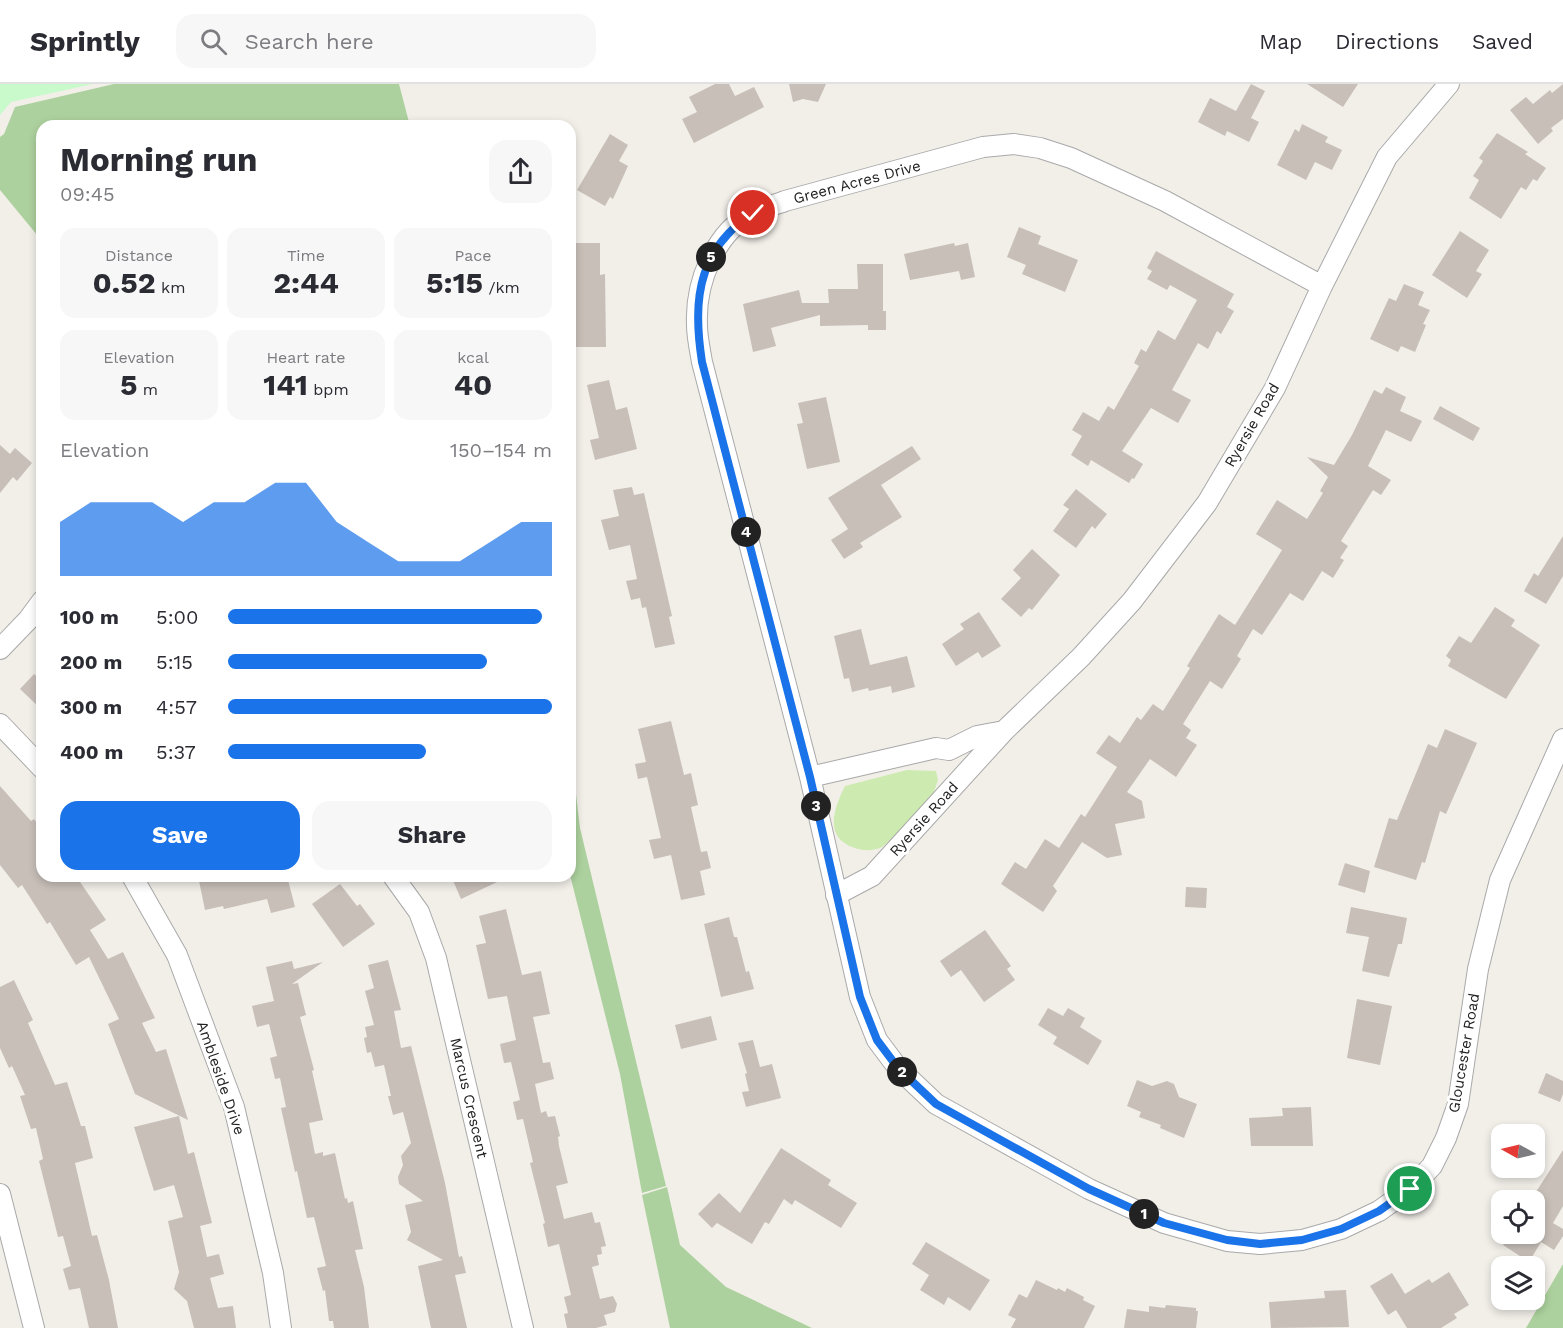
<!DOCTYPE html>
<meta charset="utf-8">
<style>
body{margin:0;font-family:"Work Sans",sans-serif;background:#f7f7f7;color:#2b2b33;height:100vh;display:flex;flex-direction:column;font-size:22px;white-space:nowrap}
*{box-sizing:border-box;margin:0}
p{font-size:20px;color:#7c7c81}
.icon{flex:none;width:33px;height:33px;fill:none;stroke:currentColor;stroke-width:2;stroke-linecap:round;stroke-linejoin:round}
.map{position:relative;flex:1;overflow:hidden}
.details{position:absolute;left:36px;top:36px;width:540px;height:762px;display:flex;flex-direction:column;background:#fff;border-radius:18px;box-shadow:0 3px 9px #0003}
.details>*{flex:none}
.needle{width:39px;rotate:278deg}
.fabs{position:absolute;left:1491px;top:1040px;display:grid;gap:12px}
.fabs a{display:grid;place-items:center;width:54px;height:54px;border-radius:12px;background:#fff;box-shadow:0 3px 9px #0003;font-size:30px}
.pin{position:absolute;display:grid;place-items:center;width:51px;height:51px;color:#fff;margin:-26px;border:3px solid #fff;border-radius:50%;box-shadow:0 2px 6px #0007}
.km{position:absolute;width:30px;height:30px;margin:-15px;border-radius:50%;background:#222;color:#fff;font-size:16px;line-height:30px;text-align:center}
.round{display:grid;place-items:center;flex:none;width:63px;height:63px;border-radius:18px;background:#f7f7f7}
.summary{display:flex;align-items:center;justify-content:space-between;height:102px;padding:0 24px}
h1{font-size:33px;font-weight:700;line-height:45px}
.stats{display:grid;grid-template-columns:repeat(3,1fr);gap:9px;height:102px;padding:6px 24px}
.stats div{display:grid;align-content:center;border-radius:15px;background:#f7f7f7;text-align:center}
.stats b{font-size:30px;font-weight:700}
.stats small{font-size:16px;font-weight:400}
.stats p{font-size:16px}
.chart{height:168px;padding:12px 24px}
.chart p{display:flex;justify-content:space-between}
.chart svg{width:100%;height:108px;margin-top:6px;fill:#1a73e8;opacity:.7}
.primary-button{display:flex;gap:12px;margin-top:auto;padding:12px 24px}
.primary-button a{flex:1;height:69px;border-radius:18px;background:#1a73e8;color:#fff;font-size:24px;font-weight:700;line-height:69px;text-align:center}
.primary-button a+a{background:#f7f7f7;color:#2b2b33}
ul{padding:0 24px;list-style:none;font-size:20px}
li{display:grid;grid-template-columns:96px 72px 1fr;align-items:center;height:45px}
li i{height:15px;border-radius:8px;background:#1a73e8}
header{display:flex;align-items:center;gap:36px;box-sizing:border-box;height:84px;padding:0 30px;background:#fff;border-bottom:2px solid #e1e1e2}
header strong{font-size:28px}
nav{display:flex;gap:33px;margin-inline-start:auto;font-size:21px}
.search{width:420px;height:54px;background:#f7f7f7;display:flex;align-items:center;gap:15px;box-sizing:border-box;padding:0 21px;border-radius:18px;color:#7c7c81;font-size:22px}
.map>svg:first-child{display:block}
</style>
<header>
<strong>Sprintly</strong>
<div class="search"><svg class="icon" aria-label="search" viewBox="0 0 24 24"><circle cx="10" cy="10" r="6"/><path d="M15 15l6 6"/></svg>Search here</div>
<nav><a>Map</a><a>Directions</a><a>Saved</a></nav>
</header>
<div class="map">
<svg width="1563" height="1244" viewBox="0 0 1563 1244">
<rect width="100%" height="100%" fill="#f2efe9"/>
<path fill="#cdebb0" d="M 907,686 L 936,687 L 938,696 L 934,708 C 923,720 893,756 882,763 C 874,767 863,767 855,764 C 823,754 834,724 845,702 Z"/>
<path fill="#add19e" d="M 114,0 L 399,0 L 410,42 L 42,42 L 42,157 L 0,106 L 0,53 L 4,50 L 15,23 Z
M 570,660 L 580,744 L 666,1102 L 642,1109 L 620,990 L 570,791 Z
M 667,1103 L 680,1161 L 726,1203 L 812,1244 L 670,1244 L 642,1111 Z
M 1563,1180 L 1563,1244 L 1526,1244 Z"/>
<path fill="#c8facc" d="M 0,0 L 93,0 L 11,18 L 0,31 Z"/>
<path fill="#c7bfb8" d="M 715,0 L 729,0 L 735,12 L 754,3 L 764,23 L 694,59 L 682,35 L 697,28 L 689,13 Z
M 789,0 L 826,0 L 818,18 L 803,15 L 793,18 Z
M 1251,0 L 1265,7 L 1251,34 L 1259,38 L 1249,58 L 1227,47 L 1225,52 L 1198,38 L 1210,14 L 1236,27 Z
M 1307,0 L 1358,0 L 1343,23 Z
M 1563,0 L 1563,35 L 1551,44 L 1553,47 L 1538,60 L 1510,26 L 1526,13 L 1533,20 L 1550,6 L 1552,9 Z
M 1302,40 L 1328,53 L 1325,58 L 1342,66 L 1332,86 L 1315,78 L 1306,96 L 1277,81 L 1295,45 L 1299,48 Z
M 1497,49 L 1528,68 L 1525,70 L 1546,84 L 1537,97 L 1533,95 L 1526,106 L 1521,103 L 1501,135 L 1469,114 L 1479,96 L 1473,92 L 1483,77 L 1479,74 Z
M 610,50 L 628,61 L 619,77 L 628,82 L 613,115 L 610,113 L 605,122 L 577,106 Z
M 1019,143 L 1041,152 L 1038,160 L 1078,176 L 1065,208 L 1022,190 L 1026,181 L 1007,173 Z
M 1460,147 L 1489,166 L 1476,187 L 1482,190 L 1467,214 L 1432,191 Z
M 570,159 L 600,159 L 600,191 L 605,190 L 606,263 L 570,263 Z
M 954,159 L 955,162 L 968,159 L 975,193 L 961,196 L 959,187 L 910,196 L 904,170 Z
M 1156,167 L 1234,210 L 1227,223 L 1234,227 L 1221,250 L 1217,247 L 1208,265 L 1198,259 L 1172,306 L 1191,316 L 1178,339 L 1151,324 L 1122,367 L 1143,380 L 1134,395 L 1132,394 L 1129,399 L 1091,376 L 1088,382 L 1071,371 L 1082,352 L 1072,346 L 1083,328 L 1099,337 L 1108,322 L 1114,326 L 1139,282 L 1134,279 L 1141,265 L 1146,268 L 1158,246 L 1175,256 L 1197,216 L 1170,201 L 1167,206 L 1147,195 L 1152,187 L 1147,184 Z
M 857,180 L 883,180 L 883,227 L 886,227 L 886,246 L 868,246 L 868,241 L 820,242 L 820,231 L 771,244 L 776,262 L 753,268 L 743,220 L 799,206 L 802,219 L 829,219 L 828,205 L 858,205 Z
M 1404,200 L 1424,208 L 1418,221 L 1430,226 L 1423,240 L 1426,241 L 1415,268 L 1401,262 L 1398,268 L 1370,255 L 1389,214 L 1396,217 Z
M 609,296 L 616,326 L 627,323 L 637,365 L 595,376 L 590,356 L 599,354 L 587,301 Z
M 1386,303 L 1406,313 L 1400,327 L 1422,337 L 1411,358 L 1386,346 L 1368,382 L 1391,396 L 1381,411 L 1373,406 L 1341,457 L 1348,462 L 1340,474 L 1344,476 L 1333,494 L 1322,487 L 1303,517 L 1290,509 L 1262,551 L 1253,545 L 1237,572 L 1241,575 L 1222,605 L 1210,597 L 1183,640 L 1191,646 L 1186,654 L 1197,661 L 1176,693 L 1150,675 L 1127,708 L 1142,717 L 1145,734 L 1115,740 L 1122,771 L 1107,774 L 1082,758 L 1053,802 L 1057,807 L 1043,828 L 1001,800 L 1015,778 L 1026,785 L 1045,755 L 1059,764 L 1081,730 L 1085,733 L 1117,683 L 1096,669 L 1109,651 L 1120,659 L 1137,633 L 1141,636 L 1153,620 L 1163,627 L 1190,584 L 1187,582 L 1219,530 L 1235,541 L 1282,466 L 1256,450 L 1277,416 L 1307,435 L 1323,409 L 1320,407 L 1328,393 L 1307,373 L 1334,381 L 1352,351 L 1374,306 L 1382,310 Z
M 826,313 L 840,378 L 807,385 L 797,340 L 803,339 L 798,319 Z
M 1440,322 L 1480,344 L 1473,357 L 1433,335 Z
M 0,361 L 10,370 L 15,364 L 32,379 L 17,397 L 13,393 L 0,409 Z
M 912,362 L 921,375 L 881,401 L 902,433 L 860,459 L 863,463 L 844,475 L 831,456 L 848,445 L 828,414 Z
M 632,403 L 634,411 L 644,409 L 672,532 L 669,533 L 675,560 L 655,564 L 646,523 L 642,524 L 640,514 L 631,516 L 626,497 L 637,495 L 630,461 L 609,466 L 601,436 L 619,432 L 613,406 Z
M 1076,405 L 1107,430 L 1095,445 L 1092,442 L 1076,464 L 1053,447 L 1069,425 L 1063,421 Z
M 1563,452 L 1563,492 L 1546,520 L 1524,507 L 1534,489 L 1538,492 Z
M 1032,465 L 1060,491 L 1032,526 L 1029,524 L 1021,533 L 1001,515 L 1021,494 L 1013,486 Z
M 1495,523 L 1515,536 L 1511,542 L 1540,561 L 1506,615 L 1448,582 L 1451,576 L 1446,572 L 1459,552 L 1471,559 Z
M 979,528 L 1001,562 L 982,574 L 978,568 L 956,582 L 942,560 L 964,545 L 960,540 Z
M 861,545 L 870,581 L 907,572 L 915,603 L 892,609 L 891,602 L 869,607 L 868,604 L 852,608 L 849,594 L 844,595 L 834,552 Z
M 34,590 L 42,597 L 42,626 L 20,605 Z
M 671,637 L 684,691 L 691,689 L 698,721 L 691,723 L 701,768 L 707,767 L 711,784 L 700,787 L 705,811 L 681,816 L 671,771 L 654,775 L 649,756 L 661,754 L 647,693 L 638,695 L 635,680 L 646,678 L 638,645 Z
M 1445,645 L 1477,659 L 1446,730 L 1440,727 L 1425,779 L 1422,778 L 1416,796 L 1374,783 L 1389,734 L 1397,736 L 1428,660 L 1437,664 Z
M 0,702 L 31,737 L 34,735 L 42,746 L 42,792 L 76,792 L 106,836 L 90,846 L 108,875 L 123,868 L 155,934 L 142,939 L 156,968 L 166,965 L 188,1036 L 135,1010 L 108,940 L 119,935 L 89,873 L 76,881 L 50,838 L 47,840 L 22,801 L 18,804 L 0,781 Z
M 1345,779 L 1370,787 L 1365,809 L 1338,801 Z
M 198,792 L 287,792 L 295,823 L 271,829 L 267,815 L 224,825 L 223,822 L 205,826 Z
M 451,792 L 510,792 L 461,815 Z
M 340,800 L 357,822 L 360,820 L 375,840 L 343,863 L 312,820 Z
M 1186,803 L 1207,804 L 1206,824 L 1185,823 Z
M 1351,823 L 1407,834 L 1402,860 L 1398,860 L 1389,893 L 1362,887 L 1369,853 L 1346,849 Z
M 506,825 L 522,891 L 541,887 L 550,930 L 533,933 L 543,979 L 550,978 L 554,995 L 535,1000 L 541,1029 L 546,1027 L 548,1033 L 555,1032 L 560,1052 L 558,1053 L 559,1062 L 568,1099 L 556,1102 L 564,1135 L 592,1128 L 595,1139 L 600,1138 L 606,1162 L 601,1163 L 602,1170 L 597,1171 L 599,1181 L 592,1183 L 600,1215 L 613,1212 L 617,1220 L 615,1228 L 604,1231 L 607,1241 L 596,1244 L 567,1244 L 564,1230 L 568,1229 L 564,1213 L 571,1211 L 559,1160 L 548,1163 L 543,1140 L 545,1139 L 530,1079 L 533,1078 L 523,1035 L 517,1036 L 513,1018 L 520,1016 L 511,978 L 504,979 L 500,960 L 516,956 L 507,912 L 488,915 L 476,861 L 486,859 L 479,832 Z
M 729,833 L 734,853 L 737,853 L 746,888 L 749,887 L 754,905 L 721,913 L 704,840 Z
M 985,846 L 1011,882 L 1007,885 L 1015,896 L 984,918 L 961,886 L 951,893 L 940,877 Z
M 388,876 L 401,926 L 394,927 L 401,964 L 411,962 L 445,1099 L 459,1173 L 462,1172 L 466,1189 L 455,1191 L 467,1244 L 431,1244 L 418,1182 L 443,1176 L 407,1156 L 411,1148 L 405,1121 L 423,1117 L 399,1100 L 398,1093 L 403,1081 L 401,1072 L 411,1059 L 403,1028 L 393,1031 L 388,1012 L 391,1012 L 384,981 L 375,983 L 371,968 L 367,969 L 364,954 L 367,953 L 365,943 L 374,941 L 365,907 L 374,904 L 368,881 Z
M 292,877 L 294,885 L 323,878 L 292,900 L 298,899 L 306,931 L 300,933 L 314,986 L 312,987 L 323,1036 L 309,1039 L 315,1070 L 323,1068 L 323,1072 L 335,1069 L 345,1115 L 347,1114 L 348,1119 L 353,1117 L 363,1165 L 355,1166 L 364,1203 L 369,1244 L 334,1244 L 333,1237 L 329,1237 L 325,1206 L 323,1207 L 317,1184 L 326,1182 L 314,1133 L 307,1134 L 297,1087 L 295,1088 L 281,1024 L 286,1023 L 280,994 L 275,995 L 270,974 L 277,972 L 269,940 L 257,943 L 252,922 L 274,917 L 266,883 Z
M 14,896 L 33,936 L 28,939 L 55,1001 L 67,998 L 81,1042 L 85,1042 L 93,1074 L 75,1079 L 92,1152 L 97,1151 L 109,1196 L 118,1244 L 89,1244 L 80,1204 L 69,1206 L 63,1185 L 71,1182 L 63,1152 L 58,1153 L 39,1077 L 43,1075 L 36,1044 L 31,1045 L 20,1012 L 25,1011 L 12,982 L 9,984 L 0,964 L 0,903 Z
M 1357,915 L 1392,922 L 1380,981 L 1347,974 Z
M 1048,924 L 1063,932 L 1068,924 L 1085,934 L 1080,943 L 1102,957 L 1088,981 L 1053,960 L 1057,953 L 1038,941 Z
M 711,932 L 717,956 L 681,965 L 675,941 Z
M 753,956 L 760,983 L 772,980 L 781,1014 L 746,1023 L 742,1008 L 749,1007 L 745,990 L 747,989 L 738,959 Z
M 1546,989 L 1563,997 L 1563,1010 L 1560,1018 L 1538,1009 Z
M 1137,996 L 1152,1002 L 1167,997 L 1174,1000 L 1179,1013 L 1197,1020 L 1184,1054 L 1160,1044 L 1161,1041 L 1139,1033 L 1141,1028 L 1127,1022 Z
M 1311,1023 L 1313,1062 L 1251,1062 L 1249,1034 L 1283,1032 L 1282,1024 Z
M 179,1032 L 188,1070 L 194,1068 L 212,1139 L 200,1142 L 207,1173 L 219,1170 L 224,1190 L 210,1194 L 218,1224 L 233,1222 L 236,1244 L 194,1244 L 187,1217 L 174,1205 L 179,1188 L 168,1137 L 183,1133 L 174,1101 L 154,1107 L 134,1043 Z
M 781,1064 L 831,1096 L 828,1101 L 857,1119 L 841,1144 L 795,1116 L 792,1121 L 784,1115 L 769,1140 L 765,1138 L 752,1160 L 717,1139 L 712,1144 L 698,1130 L 719,1109 L 740,1129 Z
M 1563,1066 L 1563,1122 L 1553,1139 L 1563,1145 L 1563,1152 L 1554,1166 L 1541,1158 L 1529,1178 L 1503,1161 L 1511,1149 L 1534,1149 L 1534,1111 Z
M 926,1158 L 990,1196 L 970,1227 L 948,1213 L 944,1221 L 920,1206 L 929,1191 L 912,1180 Z
M 1449,1188 L 1469,1221 L 1454,1230 L 1457,1234 L 1441,1244 L 1407,1244 L 1396,1226 L 1388,1231 L 1370,1202 L 1392,1189 L 1405,1210 L 1429,1195 L 1432,1199 Z
M 1036,1196 L 1057,1206 L 1058,1204 L 1065,1208 L 1067,1204 L 1084,1213 L 1083,1216 L 1095,1222 L 1084,1244 L 1011,1244 L 1016,1235 L 1008,1231 L 1019,1210 L 1027,1214 Z
M 1346,1206 L 1349,1243 L 1271,1244 L 1269,1218 L 1325,1214 L 1324,1207 Z
M 1166,1221 L 1196,1224 L 1196,1227 L 1198,1227 L 1196,1244 L 1124,1244 L 1127,1225 L 1149,1228 L 1149,1222 L 1165,1224 Z"/>
<g fill="none" stroke-linecap="round" stroke-linejoin="round">
<g stroke="#a9a9a9" stroke-width="22">
<path id="street" d="M 1322,202 L 1165,117 L 1071,74 L 1040,64 L 1014,60 L 983,63 L 785,117 C 775,121 764,123 755,128 C 715,147 695,199 697,241 C 697,253 700,266 702,278 L 810,693 L 860,913 L 877,956 L 898,984 L 936,1020 L 1089,1105 L 1164,1139 L 1227,1157 L 1260,1160 L 1302,1156 L 1341,1145 L 1379,1127 L 1410,1105 L 1432,1082 L 1446,1054 L 1458,1020 L 1478,885 L 1500,796 L 1563,655
M 0,565 L 28,536 L 42,517
M 0,640 L 42,684
M 810,693 L 936,664 L 949,666 L 977,652 L 1004,647
M 132,792 L 177,871 L 234,1023 L 273,1189 L 281,1244
M 393,792 L 419,828 L 436,874 L 523,1244
M 836,811 L 872,792 L 1004,647 L 1081,573 L 1132,517 L 1207,419 L 1275,304 L 1322,202 L 1387,73 L 1449,0
M 0,1110 L 34,1244"/>
</g>
<use href="#street" stroke="#fff" stroke-width="20"/>
</g>
<g fill="none" stroke-linecap="round" stroke-linejoin="round">
<g stroke="#fff" stroke-width="12">
<path id="route" d="M 753,129 C 745,135 735,142 728,150 C 694,186 695,233 702,278 L 810,693 L 860,913 L 877,956 L 898,984 L 936,1020 L 1089,1105 L 1164,1139 L 1227,1156 L 1260,1160 L 1302,1156 L 1341,1145 L 1379,1127 L 1410,1105"/>
</g>
<use href="#route" stroke="#1a73e8" stroke-width="8"/>
</g>
<g text-anchor="middle" stroke-width="6" stroke-linejoin="round" paint-order="stroke">
<g font-size="15" fill="#222" stroke="#fff">
<text transform="translate(857 98) rotate(-15)" y="5">Green Acres Drive</text>
<text transform="translate(1252 341) rotate(-60)" y="5">Ryersie Road</text>
<text transform="translate(924 735) rotate(-48)" y="5">Ryersie Road</text>
<text transform="translate(1464 969) rotate(-80)" y="5">Gloucester Road</text>
<text transform="translate(221 994) rotate(71)" y="5">Ambleside Drive</text>
<text transform="translate(469 1014) rotate(77)" y="5">Marcus Crescent</text>
</g>
</g>
</svg>
<div class="fabs">
<a><svg class="needle" viewBox="-14 -14 28 28"><path d="M0-13l5 13h-10z" fill="#e53935"/><path d="M0 13l5-13h-10z" fill="#7c7c81"/></svg></a>
<a><svg class="icon" aria-label="locate" viewBox="0 0 24 24"><circle cx="12" cy="12" r="6"/><path d="M12 2v4M12 18v4M2 12h4M18 12h4"/></svg></a>
<a><svg class="icon" aria-label="layers" viewBox="0 0 24 24"><path d="M12 4l9 5-9 5-9-5zM3 14l9 5 9-5"/></svg></a>
</div>
<div class="pin" style="left:1410px;top:1105px;background:#1e9e55"><svg class="icon" aria-label="arrive" viewBox="0 0 24 24"><path d="M6 21V4h12l-3 4 3 4H6"/></svg></div>
<div class="pin" style="left:753px;top:129px;background:#d93025"><svg class="icon" aria-label="check" viewBox="0 0 24 24"><path d="M5 12l5 5 9-10"/></svg></div>
<b class="km" style="left:1144px;top:1130px">1</b>
<b class="km" style="left:902px;top:988px">2</b>
<b class="km" style="left:816px;top:722px">3</b>
<b class="km" style="left:746px;top:448px">4</b>
<b class="km" style="left:711px;top:173px">5</b>
<section class="details">
<div class="summary"><div><h1>Morning run</h1><p>09:45</p></div><a class="round"><svg class="icon" aria-label="share" viewBox="0 0 24 24"><path d="M12 15V3M7 8l5-5 5 5M5 13v7h14v-7"/></svg></a></div>
<div class="stats">
<div><p>Distance</p><b>0.52<small> km</small></b></div>
<div><p>Time</p><b>2:44</b></div>
<div><p>Pace</p><b>5:15<small> /km</small></b></div>
</div>
<div class="stats">
<div><p>Elevation</p><b>5<small> m</small></b></div>
<div><p>Heart rate</p><b>141<small> bpm</small></b></div>
<div><p>kcal</p><b>40</b></div>
</div>
<div class="chart"><p><span>Elevation</span>150–154 m</p>
<svg viewBox="0 0 160 44" preserveAspectRatio="none"><path d="M0 44V22L10 14L20 14L30 14L40 22L50 14L60 14L70 6L80 6L90 22L100 30L110 38L120 38L130 38L140 30L150 22L160 22V44z"/></svg>
</div>
<ul>
<li><b>100 m</b>5:00<i style="width:97%"></i></li>
<li><b>200 m</b>5:15<i style="width:80%"></i></li>
<li><b>300 m</b>4:57<i style="width:100%"></i></li>
<li><b>400 m</b>5:37<i style="width:61%"></i></li>
</ul>
<div class="primary-button"><a>Save</a><a>Share</a></div>
</section>
</div>
